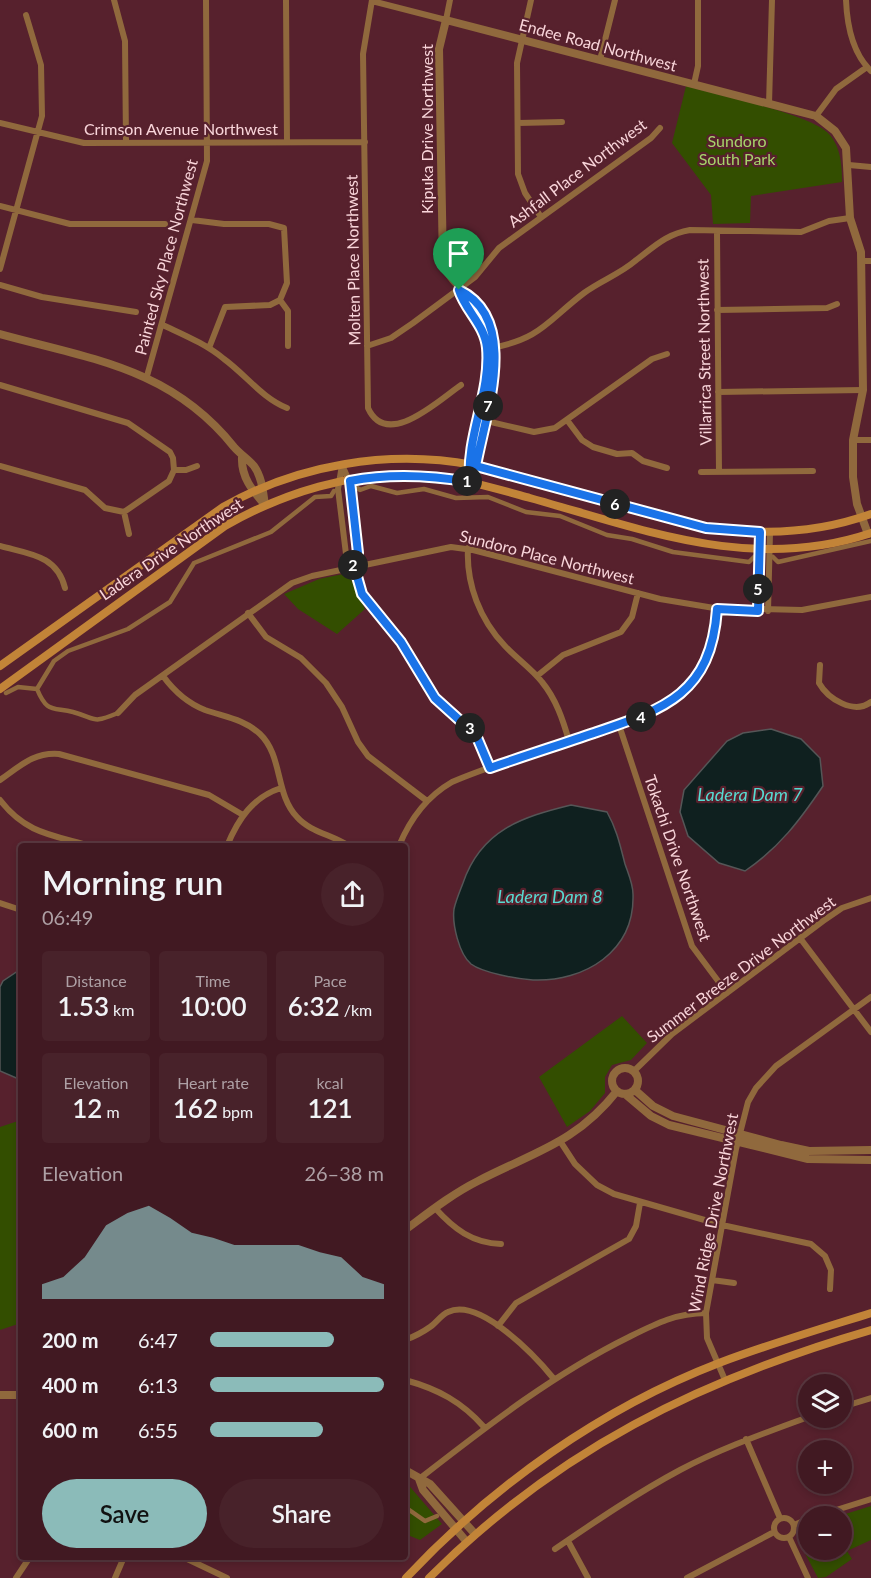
<!DOCTYPE html>
<meta charset="utf-8">
<style>
body{margin:0;font-family:Lato,sans-serif;background:#48222a;color:#f1f3f6;height:100vh;display:flex;flex-direction:column;font-size:22px;white-space:nowrap}
*{box-sizing:border-box;margin:0}
p{font-size:20px;color:#aea0a5}
.icon{flex:none;width:33px;height:33px;fill:none;stroke:currentColor;stroke-width:2;stroke-linecap:round;stroke-linejoin:round}
.map{position:relative;flex:1;overflow:hidden}
.drawer{position:absolute;left:18px;top:843px;width:390px;height:717px;display:flex;flex-direction:column;background:#411922;border-radius:6px;box-shadow:0 3px 9px #0003,0 0 0 2px #5a3840}
.drawer>*{flex:none}
.fabs{position:absolute;left:798px;top:1374px;display:grid;gap:12px}
.fabs a{display:grid;place-items:center;width:54px;height:54px;border-radius:50%;background:#411922;box-shadow:0 3px 9px #0003,0 0 0 2px #5a3840;font-size:30px}
.pin{position:absolute;display:grid;place-items:center;width:51px;height:51px;color:#fff;margin:-62px -26px;border-radius:50% 50% 50% 0;rotate:-45deg;box-shadow:0 0 6px #0007}
.pin .icon{rotate:45deg}
.km{position:absolute;width:30px;height:30px;margin:-15px;border-radius:50%;background:#222;color:#fff;font-size:16px;line-height:30px;text-align:center}
.round{display:grid;place-items:center;flex:none;width:63px;height:63px;border-radius:32px;background:#48222a}
.headline{display:flex;align-items:center;justify-content:space-between;height:102px;padding:0 24px}
h1{font-size:33px;font-weight:600;line-height:45px}
.figures{display:grid;grid-template-columns:repeat(3,1fr);gap:9px;height:102px;padding:6px 24px}
.figures div{display:grid;align-content:center;border-radius:6px;background:#48222a;text-align:center}
.figures b{font-size:26px;font-weight:600}
.figures small{font-size:16px;font-weight:400}
.figures p{font-size:16px}
.chart{height:168px;padding:12px 24px}
.chart p{display:flex;justify-content:space-between}
.chart svg{width:100%;height:108px;margin-top:6px;fill:#8bbbb9;opacity:.7}
.primary-button{display:flex;gap:12px;margin-top:auto;padding:12px 24px}
.primary-button a{flex:1;height:69px;border-radius:36px;background:#8bbbb9;color:#111;font-size:24px;font-weight:600;line-height:69px;text-align:center}
.primary-button a+a{background:#48222a;color:#f1f3f6}
ul{padding:0 24px;list-style:none;font-size:20px}
li{display:grid;grid-template-columns:96px 72px 1fr;align-items:center;height:45px}
li i{height:15px;border-radius:8px;background:#8bbbb9}
.map>svg:first-child{display:block}
</style>
<div class="map">
<svg width="871" height="1578" viewBox="0 0 871 1578">
<rect width="100%" height="100%" fill="#57212d"/>
<path fill="#334e00" d="M 686,86 C 717,95 811,114 829,134 C 841,147 842,166 842,182 L 751,196 L 750,223 L 713,224 L 711,195 L 672,143 Z
M 348,573 L 365,609 L 337,634 L 298,609 L 284,594 L 319,579 Z
M 622,1016 L 647,1043 L 631,1060 L 612,1065 L 605,1077 L 605,1093 L 590,1111 L 567,1127 L 539,1077 Z
M 21,1120 L 21,1323 L 0,1330 L 0,1127 Z
M 405,1481 L 442,1524 L 420,1540 L 405,1534 Z
M 871,1506 L 871,1540 L 847,1551 L 852,1559 L 826,1577 L 818,1578 L 798,1540 L 801,1530 L 808,1527 L 808,1550 L 842,1550 L 842,1516 L 839,1516 Z"/>
<path fill="#0f201f" stroke="#555657" stroke-width="1.5" d="M 771,729 L 801,739 L 820,758 L 823,786 C 800,820 779,848 745,871 L 719,863 L 688,836 L 680,812 L 684,790 L 727,741 L 743,733 Z
M 571,805 L 607,812 C 617,830 620,845 625,864 C 628,873 633,884 633,894 C 635,952 584,982 533,980 C 518,979 483,973 471,964 C 459,954 452,924 454,909 C 456,900 460,891 463,883 C 481,830 522,817 571,805 Z
M 21,969 L 21,1080 L 0,1071 L 0,987 L 3,981 Z"/>
<g fill="none" stroke-linecap="round" stroke-linejoin="round">
<path stroke="#90693d" stroke-width="4.5" d="M 356,487 L 360,490 L 371,486 L 397,493 L 424,489 L 456,498 L 488,497 L 526,512 L 560,516 L 607,535 L 632,539 L 673,552 L 749,562 L 754,557
M 773,557 L 778,562 L 871,541
M 6,693 L 18,687 L 37,689
M 118,713 C 91,724 98,719 73,712 C 52,707 47,713 37,689 L 54,661 L 68,651 L 128,629 L 170,602 L 194,563 L 271,532 L 315,497 L 331,496 L 334,491
M 405,1507 L 425,1521 L 437,1516"/>
<path stroke="#90693d" stroke-width="6" d="M 114,0 L 125,41 L 126,142
M 286,0 L 287,142
M 372,0 L 363,54 L 368,408 C 387,450 439,400 461,385
M 531,0 L 517,63 L 518,174 L 525,193 L 541,217
M 846,0 C 847,25 852,53 871,71
M 372,1 L 446,20 L 450,0
M 600,60 L 615,0
M 694,84 L 698,66 L 698,0
M 769,104 L 772,0
M 816,116 L 836,89 L 867,67
M 0,123 L 84,143 L 365,142
M 518,123 L 562,122
M 849,165 L 871,167
M 0,206 L 70,224 L 165,224
M 192,220 L 224,224 L 269,224 L 284,228 L 287,283 L 280,300 L 288,311 L 288,346
M 717,232 L 719,472
M 862,261 L 871,261
M 0,269 L 42,116 L 41,65 L 26,15
M 0,285 L 42,297 L 136,312
M 717,310 L 827,308 L 837,304
M 163,325 C 184,335 206,344 224,359 C 246,375 262,398 287,408
M 367,346 L 391,338 L 413,323 L 475,277 L 499,248 L 651,138 L 660,128
M 209,348 L 225,307 L 270,305 L 280,300
M 491,348 C 541,339 547,321 584,293 C 600,281 620,274 635,261 C 654,247 666,234 690,230 L 801,232 L 829,221 L 850,218
M 147,376 L 207,161 L 206,0
M 0,385 L 128,423 L 170,452 L 173,458 L 174,470
M 718,392 L 863,390
M 482,420 L 534,432 L 555,428 L 652,359 L 667,354
M 567,420 L 582,440 L 593,447 L 617,454 L 632,453 L 643,461 L 667,468
M 853,440 L 871,440
M 342,465 L 352,487 L 358,553 L 354,566 L 362,594 L 401,642 L 435,698 L 476,735 L 490,768
M 342,465 L 338,489 L 346,554 L 353,561
M 0,466 L 85,490 L 105,508 L 124,512 L 169,481 L 174,470 L 186,470 L 197,466
M 701,472 L 813,471
M 124,512 L 129,534
M 0,546 C 29,554 57,555 65,588
M 468,548 C 466,584 480,620 505,646 C 517,659 531,668 542,682 C 556,699 563,720 569,741
M 758,611 L 760,532
M 768,611 L 770,533
M 248,613 L 266,637 L 301,658 L 326,683 L 342,707 L 358,742 L 368,756 L 427,801
M 820,665 L 819,683 C 828,699 854,715 871,702
M 163,676 C 174,691 187,703 205,710 C 225,717 244,719 260,734 C 283,756 275,794 297,817 C 310,832 333,835 349,846
M 537,676 L 563,655 L 621,632 L 632,617 L 638,593
M 118,713 L 135,695 L 292,583 L 312,576 L 451,547 L 473,550 L 660,599 L 714,608 L 802,610 L 871,597
M 619,725 L 692,946 L 727,993
M 0,780 C 20,766 34,752 59,754 L 209,795 L 243,815
M 0,800 C 26,834 53,835 91,846
M 227,846 C 238,819 253,797 281,788
M 399,846 C 410,819 426,797 452,782 C 499,762 550,748 598,731 C 624,723 652,717 674,700 C 703,677 714,645 717,609
M 0,903 L 21,910
M 800,938 L 871,1032
M 634,1071 L 672,1034 L 823,921 L 842,908 L 871,898
M 560,1141 L 575,1164 L 597,1185 L 614,1194 L 722,1225 L 811,1244 L 825,1256 L 831,1270 L 830,1289
M 435,1208 C 454,1229 472,1243 501,1244
M 712,1280 L 734,1283
M 498,1326 L 516,1303 L 629,1239 L 636,1226 L 640,1203
M 405,1340 C 413,1337 423,1332 430,1327 C 436,1323 441,1315 448,1312 C 480,1297 536,1357 554,1379
M 405,1380 C 438,1389 462,1402 484,1427
M 725,1380 L 707,1338 L 706,1313 L 736,1149 L 748,1102 L 756,1088 L 776,1066 L 871,997
M 842,1407 L 871,1398
M 746,1439 L 780,1518
M 419,1479 C 486,1427 552,1375 629,1337 C 655,1324 676,1313 706,1313
M 817,1516 L 871,1499
M774 1528a10 10 0 1 1 20 0a10 10 0 1 1-20 0Z
M 794,1525 L 808,1519
M 789,1537 L 808,1578
M 568,1541 L 588,1578
M 555,1549 C 596,1521 637,1493 680,1470 C 722,1448 765,1433 808,1417
M 183,1557 L 227,1578
M 16,1578 L 30,1557
M 115,1578 L 124,1557
M 687,1578 L 774,1532"/>
<path stroke="#90693d" stroke-width="8" d="M 459,290 C 464,309 482,323 487,344 C 493,372 474,435 469,465 L 470,480
M 0,334 C 91,359 171,368 234,447 C 240,454 248,459 254,466 C 262,477 263,492 265,505
M 242,457 C 241,477 252,490 265,505
M 470,481 L 476,466 C 485,419 510,357 483,313 C 470,292 455,288 443,265 L 439,49 L 446,20 L 816,116 L 835,131 L 846,148 L 850,218 L 861,252 L 863,390 L 853,440 L 853,477 L 857,504 L 868,534
M612 1081a13 13 0 1 1 26 0a13 13 0 1 1-26 0Z
M 635,1090 L 653,1106 L 673,1116 L 781,1145 L 809,1151 L 871,1150
M 625,1094 L 651,1116 L 669,1125 L 808,1159 L 871,1160
M 405,1230 C 428,1213 452,1194 478,1181 C 534,1152 576,1143 617,1091
M 0,1395 L 21,1395
M 405,1470 L 430,1484 L 475,1534
M 419,1479 L 423,1490 L 466,1541"/>
<path stroke="#c28438" stroke-width="8" d="M 0,666 L 223,507 C 297,465 388,449 473,465 C 610,493 728,565 871,514
M 0,689 L 225,526 C 283,493 352,471 420,475 C 458,477 494,488 530,498 C 645,530 752,573 871,533
M 406,1578 C 492,1486 602,1408 719,1363 C 769,1344 820,1329 871,1313
M 429,1578 C 557,1450 699,1380 871,1330"/>
</g>
<g fill="none" stroke-linecap="round" stroke-linejoin="round">
<g stroke="#fff" stroke-width="12">
<path id="route" d="M 459,290 C 521,320 485,415 476,466 L 706,528 L 760,532 L 758,611 L 717,609 C 711,694 665,709 594,733 C 559,745 524,756 490,768 L 476,735 L 435,698 L 401,642 L 362,594 L 354,566 L 358,553 L 350,481 C 391,473 429,475 470,482 C 466,436 491,393 487,348 C 485,325 465,310 459,290 Z"/>
</g>
<use href="#route" stroke="#1a73e8" stroke-width="8"/>
</g>
<g text-anchor="middle" stroke-width="4.5" stroke-linejoin="round" paint-order="stroke">
<g font-size="16" fill="#f9d5da" stroke="#57212d">
<text transform="translate(598 45) rotate(15)" y="6">Endee Road Northwest</text>
<text x="181" y="135">Crimson Avenue Northwest</text>
<text transform="translate(427 129) rotate(-90)" y="6">Kipuka Drive Northwest</text>
<text transform="translate(577 173) rotate(-37)" y="6">Ashfall Place Northwest</text>
<text transform="translate(166 257) rotate(-75)" y="6">Painted Sky Place Northwest</text>
<text transform="translate(353 260) rotate(-91)" y="6">Molten Place Northwest</text>
<text transform="translate(704 352) rotate(-91)" y="6">Villarrica Street Northwest</text>
<text transform="translate(171 549) rotate(-34)" y="6">Ladera Drive Northwest</text>
<text transform="translate(547 557) rotate(14)" y="6">Sundoro Place Northwest</text>
<text transform="translate(678 858) rotate(71)" y="6">Tokachi Drive Northwest</text>
<text transform="translate(741 969) rotate(-37)" y="6">Summer Breeze Drive Northwest</text>
<text transform="translate(713 1213) rotate(-79)" y="6">Wind Ridge Drive Northwest</text>
</g>
<g font-size="16" fill="#a6d46b" stroke="#57212d">
<text x="737" y="147">Sundoro<tspan x="737" dy="18">South Park</tspan></text>
</g>
<g font-size="18" font-style="italic" fill="#57dbd2" stroke="#57212d">
<text x="750" y="801">Ladera Dam 7</text>
<text x="550" y="903">Ladera Dam 8</text>
</g>
</g>
</svg>
<div class="fabs">
<a><svg class="icon" aria-label="layers" viewBox="0 0 24 24"><path d="M12 4l9 5-9 5-9-5zM3 14l9 5 9-5"/></svg></a>
<a>+</a>
<a>−</a>
</div>
<div class="pin" style="left:459px;top:290px;background:#1e9e55"><svg class="icon" aria-label="arrive" viewBox="0 0 24 24"><path d="M6 21V4h12l-3 4 3 4H6"/></svg></div>
<b class="km" style="left:467px;top:481px">1</b>
<b class="km" style="left:353px;top:565px">2</b>
<b class="km" style="left:470px;top:728px">3</b>
<b class="km" style="left:641px;top:717px">4</b>
<b class="km" style="left:758px;top:589px">5</b>
<b class="km" style="left:615px;top:504px">6</b>
<b class="km" style="left:488px;top:406px">7</b>
<section class="drawer">
<div class="headline"><div><h1>Morning run</h1><p>06:49</p></div><a class="round"><svg class="icon" aria-label="share" viewBox="0 0 24 24"><path d="M12 15V3M7 8l5-5 5 5M5 13v7h14v-7"/></svg></a></div>
<div class="figures">
<div><p>Distance</p><b>1.53<small> km</small></b></div>
<div><p>Time</p><b>10:00</b></div>
<div><p>Pace</p><b>6:32<small> /km</small></b></div>
</div>
<div class="figures">
<div><p>Elevation</p><b>12<small> m</small></b></div>
<div><p>Heart rate</p><b>162<small> bpm</small></b></div>
<div><p>kcal</p><b>121</b></div>
</div>
<div class="chart"><p><span>Elevation</span>26–38 m</p>
<svg viewBox="0 0 160 44" preserveAspectRatio="none"><path d="M0 44V38L10 35L20 27L30 14L40 9L50 6L60 11L70 17L80 19L90 22L100 22L110 22L120 22L130 25L140 27L150 35L160 38V44z"/></svg>
</div>
<ul>
<li><b>200 m</b>6:47<i style="width:71%"></i></li>
<li><b>400 m</b>6:13<i style="width:100%"></i></li>
<li><b>600 m</b>6:55<i style="width:65%"></i></li>
</ul>
<div class="primary-button"><a>Save</a><a>Share</a></div>
</section>
</div>
